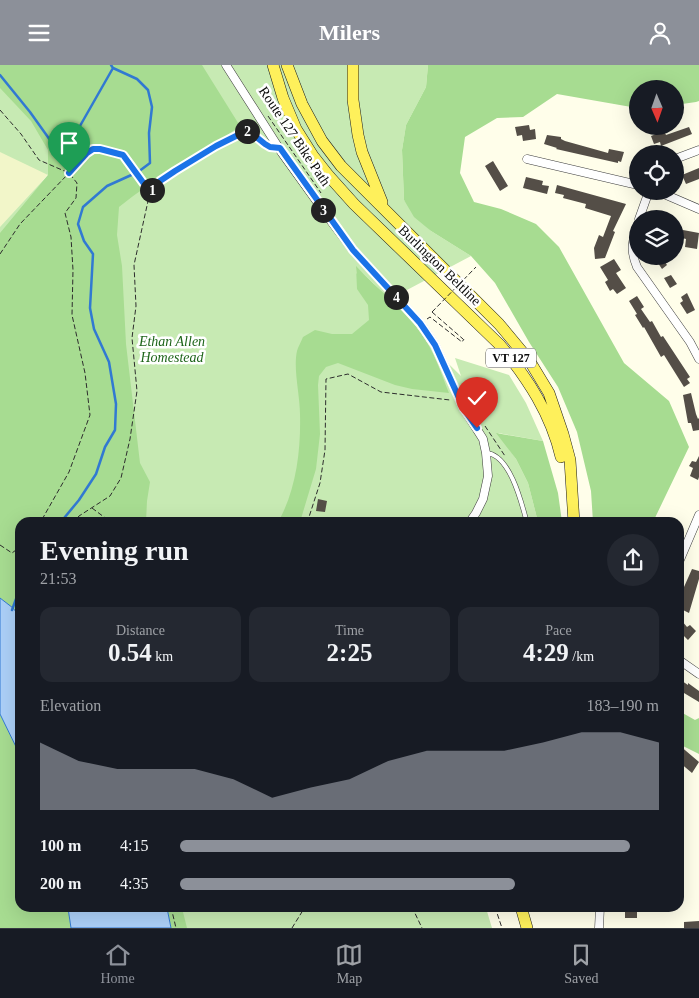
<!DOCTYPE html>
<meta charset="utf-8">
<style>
body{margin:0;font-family:Georgia,serif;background:#242831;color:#f1f3f6;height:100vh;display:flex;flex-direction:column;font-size:19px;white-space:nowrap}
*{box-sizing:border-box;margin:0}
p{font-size:16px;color:#9ea1a6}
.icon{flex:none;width:28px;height:28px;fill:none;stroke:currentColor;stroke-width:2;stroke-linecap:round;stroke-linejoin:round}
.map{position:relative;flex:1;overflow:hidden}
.drawer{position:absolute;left:15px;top:452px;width:669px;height:395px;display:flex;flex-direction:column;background:#171b24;border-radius:15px;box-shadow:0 5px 20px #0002}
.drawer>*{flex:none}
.needle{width:32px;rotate:178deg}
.buttons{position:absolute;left:629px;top:15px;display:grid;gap:10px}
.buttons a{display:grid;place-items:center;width:55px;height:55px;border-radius:50%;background:#171b24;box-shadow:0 5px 20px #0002;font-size:25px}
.pin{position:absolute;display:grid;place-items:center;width:42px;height:42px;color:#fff;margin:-51px -21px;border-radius:50% 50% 50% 0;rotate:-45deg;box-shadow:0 0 5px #0007}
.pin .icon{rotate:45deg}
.km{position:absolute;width:25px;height:25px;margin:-12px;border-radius:50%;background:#222;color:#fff;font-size:14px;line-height:25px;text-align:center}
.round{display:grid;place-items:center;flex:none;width:52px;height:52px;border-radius:26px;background:#242831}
.summary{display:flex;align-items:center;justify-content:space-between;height:85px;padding:0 25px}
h1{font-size:28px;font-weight:700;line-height:38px}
.stats{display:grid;grid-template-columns:repeat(3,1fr);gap:8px;height:85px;padding:5px 25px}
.stats div{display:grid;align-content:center;border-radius:12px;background:#242831;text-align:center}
.stats b{font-size:25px;font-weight:700}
.stats small{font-size:14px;font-weight:400}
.stats p{font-size:14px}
.chart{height:140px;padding:10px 25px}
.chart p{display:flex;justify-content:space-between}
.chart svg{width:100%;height:90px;margin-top:5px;fill:#8c9099;opacity:.7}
ul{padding:0 25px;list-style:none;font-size:16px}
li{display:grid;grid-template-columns:80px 60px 1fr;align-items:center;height:38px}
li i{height:12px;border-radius:6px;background:#8c9099}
header{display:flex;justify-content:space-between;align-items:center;height:65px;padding:0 25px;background:#8c9099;color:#fff;font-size:22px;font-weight:700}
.tabs{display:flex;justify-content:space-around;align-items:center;height:70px;border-top:1px solid #363941;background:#171b24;font-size:14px;color:#9ea1a6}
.tabs a{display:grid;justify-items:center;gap:2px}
.tabs .on{color:#8c9099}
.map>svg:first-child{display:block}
</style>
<header><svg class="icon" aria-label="menu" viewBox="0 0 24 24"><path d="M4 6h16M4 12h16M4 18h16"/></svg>Milers<svg class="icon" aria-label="person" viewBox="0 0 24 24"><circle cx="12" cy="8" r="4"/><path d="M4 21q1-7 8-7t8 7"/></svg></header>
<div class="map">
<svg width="699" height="863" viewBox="0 0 699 863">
<rect width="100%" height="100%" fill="#fffeea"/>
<path fill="#f2f6c9" d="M 0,23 L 48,109 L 0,168 Z"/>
<path fill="#c7eab3" d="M 0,0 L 428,0 L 426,22 L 406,60 L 402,85 L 404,135 L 431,166 L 471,191 L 390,234 L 356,202 L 356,208 L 461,311 L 455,293 L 509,310 L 526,338 L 543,376 L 498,368 L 516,394 L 528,418 L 538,457 L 20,458 L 20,552 L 13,543 L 0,533 L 0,162 L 48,110 L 0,87 Z
M 167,843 L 486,843 L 492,863 L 171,863 Z"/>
<path fill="#a7dc91" d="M 0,0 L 202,0 L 240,61 C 201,90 157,111 119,142 L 117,170 L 122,201 L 126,279 L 140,398 L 150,417 L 147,436 L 146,457 L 20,458 L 20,552 L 13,543 L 0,533 L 0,168 L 48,110 L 48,85 L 31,56 L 0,23 Z
M 428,0 L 699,0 L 699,36 L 696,37 L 675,40 L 675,24 L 638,24 L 637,43 L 557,29 L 523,52 L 497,53 L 465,72 L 460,108 L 474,137 L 501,144 L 536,159 L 559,182 L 624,298 L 669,336 L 689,382 L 653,457 L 593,457 L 591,426 L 577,367 L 558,322 L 529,277 L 495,218 L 471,191 L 431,166 L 414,152 L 404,135 L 402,85 L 406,60 L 426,22 Z
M 356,201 C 377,224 404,243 421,268 C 434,286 441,308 449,328 L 412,324 L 395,320 L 338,298 L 326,302 L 319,311 L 318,320 L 320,369 L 316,404 L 300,457 L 278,457 C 296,426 301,385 300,349 C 300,330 293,304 297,286 C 298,282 301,277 303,272 L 315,265 L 332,269 L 352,269 L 369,255 L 368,240 L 357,224 Z
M 496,368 L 543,376 L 558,428 L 562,457 L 538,457 L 528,418 L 516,394 Z
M 679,646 L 695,655 L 699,653 L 699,689 L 679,679 Z
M 0,649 L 20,690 L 20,842 L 68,843 L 71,863 L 0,863 Z
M 167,843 L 182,843 L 187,863 L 171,863 Z"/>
<path fill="#acd0f8" stroke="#3179d2" d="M 0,533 L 13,543 L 20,552 L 20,690 L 0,649 Z
M 68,843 L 167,843 L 171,863 L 71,863 Z"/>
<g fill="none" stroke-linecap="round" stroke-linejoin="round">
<path stroke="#3179d2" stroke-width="2.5" d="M 0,10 L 30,47 L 60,89 L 64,89 L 113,3
M 60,458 L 79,435 L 96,409 L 105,382 L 115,365 L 116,339 L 109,297 L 94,264 L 90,243 L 93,189 L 84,176 L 78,159 L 83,142 L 107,121 L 138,107 L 150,98 L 149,68 L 152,42 L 148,25 L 137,14 L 113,3 L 111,0
M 12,545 L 20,523"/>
</g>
<path fill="#544e47" d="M 529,60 L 530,65 L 535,64 L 536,74 L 523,76 L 522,70 L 517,71 L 515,62 Z
M 689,62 L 692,69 L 661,81 L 660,77 L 654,79 L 651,71 L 664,66 L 666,70 Z
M 547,70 L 561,72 L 561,74 L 565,76 L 608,88 L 609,84 L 624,87 L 621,97 L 618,96 L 618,98 L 556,84 L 557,83 L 544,79 Z
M 493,96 L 508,121 L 500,126 L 485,101 Z
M 699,103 L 699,114 L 686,119 L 682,110 Z
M 526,112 L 543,116 L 542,120 L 549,121 L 547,129 L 523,123 Z
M 557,120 L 626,139 L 613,166 L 615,167 L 605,193 L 595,194 L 594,183 L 599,170 L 603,172 L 611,151 L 585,143 L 586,139 L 563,133 L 564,130 L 555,128 Z
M 683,165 L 699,168 L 697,184 L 685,182 L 686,174 L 682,173 Z
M 650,191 L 668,191 L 663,194 L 667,200 L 662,204 L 658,198 L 655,200 Z
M 614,194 L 621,205 L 616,208 L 626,223 L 617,229 L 613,224 L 610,226 L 605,217 L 608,215 L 600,202 Z
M 671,210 L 677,219 L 670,223 L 664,213 Z
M 687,228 L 695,245 L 687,249 L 680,238 L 683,236 L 681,232 Z
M 637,231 L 644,242 L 641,244 L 650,257 L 652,256 L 661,272 L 663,271 L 690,312 L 687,314 L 690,318 L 684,322 L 664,290 L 661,292 L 644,262 L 643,263 L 635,250 L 637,249 L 629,236 Z
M 691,328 L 696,349 L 698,354 L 699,353 L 699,365 L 693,366 L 691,358 L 688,358 L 683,330 Z
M 699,391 L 699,412 L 698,415 L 690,411 L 693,403 L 689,401 L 692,396 L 696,397 Z
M 318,434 L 327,436 L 325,447 L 316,446 Z
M 692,504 L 699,506 L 699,514 L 689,548 L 679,543 L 684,522 Z
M 682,556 L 687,562 L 690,560 L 696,566 L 688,575 L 683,570 L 679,574 L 679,559 Z
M 679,614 L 688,620 L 688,618 L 699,626 L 699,637 L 679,625 Z
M 679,680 L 699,697 L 692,708 L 679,697 Z
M 625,842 L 637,842 L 637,853 L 625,853 Z
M 699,856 L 699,863 L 684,863 L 684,857 Z"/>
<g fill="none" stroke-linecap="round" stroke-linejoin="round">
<g stroke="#3e3e3e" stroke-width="5">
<path id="service" d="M 486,388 C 510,389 522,439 527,458"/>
</g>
<g stroke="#3e3e3e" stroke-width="9">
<path id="minor" d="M 226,0 L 282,88 L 331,156 L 353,185 L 420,258 L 435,280 L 464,344 L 483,374 L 486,388 L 488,411 L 483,434 L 476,448 L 469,458
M 527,94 L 638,120
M 675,94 L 699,85
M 657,126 L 699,144
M 639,154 L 649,126
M 638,159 C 632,177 630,185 637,202 L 690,277 L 699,294
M 679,497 L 699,450
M 679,595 L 699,609
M 599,863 L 600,842"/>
</g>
<g stroke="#1c1c1c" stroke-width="12">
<path id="primary" d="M 273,0 L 283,33 L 296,64 L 313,91 L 328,110 L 354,139 L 500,280 C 528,314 551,349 561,392
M 287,0 L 302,39 L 322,76 L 341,101 L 499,259 L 529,295 L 549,328 L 563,369 L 570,395 L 574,458
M 353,0 L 353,35 L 358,70 L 362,87 L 382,137
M 521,842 L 527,863"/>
</g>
<path stroke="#2d2d2d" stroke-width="1" stroke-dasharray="5 2.5" stroke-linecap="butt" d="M 0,45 L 21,69 L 39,95 L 69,108 L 77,118 L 76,133 L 65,148 L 71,172 L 73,205 L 72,250 L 85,308 L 90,350 L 69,407 L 40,458
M 268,51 L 321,128
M 151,127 L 160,116 L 175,106 L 216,81 L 246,66 L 252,68 L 268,81
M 0,189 L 20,159 L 93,83 L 100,84 L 123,90 L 149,127
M 432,247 L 463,274
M 427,254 L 430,252 L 462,277 L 464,274
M 485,361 L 505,391
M 92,443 L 112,458
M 73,458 L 79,451 L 110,431 L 121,413 L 130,374 L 137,326 L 132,273 L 136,241 L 134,200 L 150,127
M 310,458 L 309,452 L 320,418 L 325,385 L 326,314 L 348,309 L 381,327 L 450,335
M 0,480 L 12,488 L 20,482
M 171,842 L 176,863
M 412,842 L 422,863
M 495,842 L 502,863
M 292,863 L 305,842"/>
<use href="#service" stroke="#fff" stroke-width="4"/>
<use href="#minor" stroke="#fff" stroke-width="8"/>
<use href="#primary" stroke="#fef05b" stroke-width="11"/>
<path stroke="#2d2d2d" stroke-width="1" stroke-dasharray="5 2.5" stroke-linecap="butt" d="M 432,247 L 476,202"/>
</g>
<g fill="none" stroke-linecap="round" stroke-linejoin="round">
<g stroke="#fff" stroke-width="10">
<path id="route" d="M 69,108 L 87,88 L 93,84 L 100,84 L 123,90 L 150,127 L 160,116 L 175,106 L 216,81 L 246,66 L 249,66 L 265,79 L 270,82 L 280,83 L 353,185 L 420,258 L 435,280 L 464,344 L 477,363"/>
</g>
<use href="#route" stroke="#1a73e8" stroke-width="6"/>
</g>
<g text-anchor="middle" stroke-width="5" stroke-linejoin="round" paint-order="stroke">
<rect fill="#fff" stroke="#545454" stroke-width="1" x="486" y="283.5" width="50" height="19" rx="4"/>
<g font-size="12" font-weight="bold" fill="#0b0b0b">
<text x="511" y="297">VT 127</text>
</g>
<g font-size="14" fill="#0b0b0b" stroke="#fff">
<text transform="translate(295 71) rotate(56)" y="5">Route 127 Bike Path</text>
<text transform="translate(440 200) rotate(44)" y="5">Burlington Beltline</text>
</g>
<g font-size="14" font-style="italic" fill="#1e651a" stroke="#fff">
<text x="172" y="281">Ethan Allen<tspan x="172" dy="16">Homestead</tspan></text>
</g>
</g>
</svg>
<div class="buttons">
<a><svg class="needle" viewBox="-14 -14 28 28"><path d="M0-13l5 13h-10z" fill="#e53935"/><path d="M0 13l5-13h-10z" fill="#9ea1a6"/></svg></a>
<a><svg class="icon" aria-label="locate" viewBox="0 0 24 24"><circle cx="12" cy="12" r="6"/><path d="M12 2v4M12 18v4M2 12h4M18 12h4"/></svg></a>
<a><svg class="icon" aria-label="layers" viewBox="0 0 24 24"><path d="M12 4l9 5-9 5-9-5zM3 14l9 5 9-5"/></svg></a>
</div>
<div class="pin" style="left:69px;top:108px;background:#1e9e55"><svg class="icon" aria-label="arrive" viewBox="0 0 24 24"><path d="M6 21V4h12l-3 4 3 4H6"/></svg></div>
<div class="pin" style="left:477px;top:363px;background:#d93025"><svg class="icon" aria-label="check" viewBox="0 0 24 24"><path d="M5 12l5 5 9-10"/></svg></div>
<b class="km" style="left:152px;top:125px">1</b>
<b class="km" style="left:247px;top:66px">2</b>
<b class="km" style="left:323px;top:145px">3</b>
<b class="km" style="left:396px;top:232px">4</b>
<section class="drawer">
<div class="summary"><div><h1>Evening run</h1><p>21:53</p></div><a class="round"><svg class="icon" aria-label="share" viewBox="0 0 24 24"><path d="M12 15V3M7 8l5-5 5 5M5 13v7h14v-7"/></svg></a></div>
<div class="stats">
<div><p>Distance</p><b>0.54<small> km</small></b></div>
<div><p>Time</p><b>2:25</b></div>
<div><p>Pace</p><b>4:29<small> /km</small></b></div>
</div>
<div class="chart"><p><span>Elevation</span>183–190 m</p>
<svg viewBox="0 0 160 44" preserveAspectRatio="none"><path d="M0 44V11L10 20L20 24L30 24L40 24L50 29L60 38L70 33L80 29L90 20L100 15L110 15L120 15L130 11L140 6L150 6L160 11V44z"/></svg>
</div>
<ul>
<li><b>100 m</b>4:15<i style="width:94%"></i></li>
<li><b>200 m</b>4:35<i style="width:70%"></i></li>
</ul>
</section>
</div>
<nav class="tabs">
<a class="on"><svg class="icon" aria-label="home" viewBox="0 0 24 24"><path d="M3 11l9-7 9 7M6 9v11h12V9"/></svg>Home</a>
<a><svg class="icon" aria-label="map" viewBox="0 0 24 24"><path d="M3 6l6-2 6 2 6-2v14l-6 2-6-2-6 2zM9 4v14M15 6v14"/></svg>Map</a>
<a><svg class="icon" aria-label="saved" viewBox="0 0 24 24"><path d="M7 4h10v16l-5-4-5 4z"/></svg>Saved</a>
</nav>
